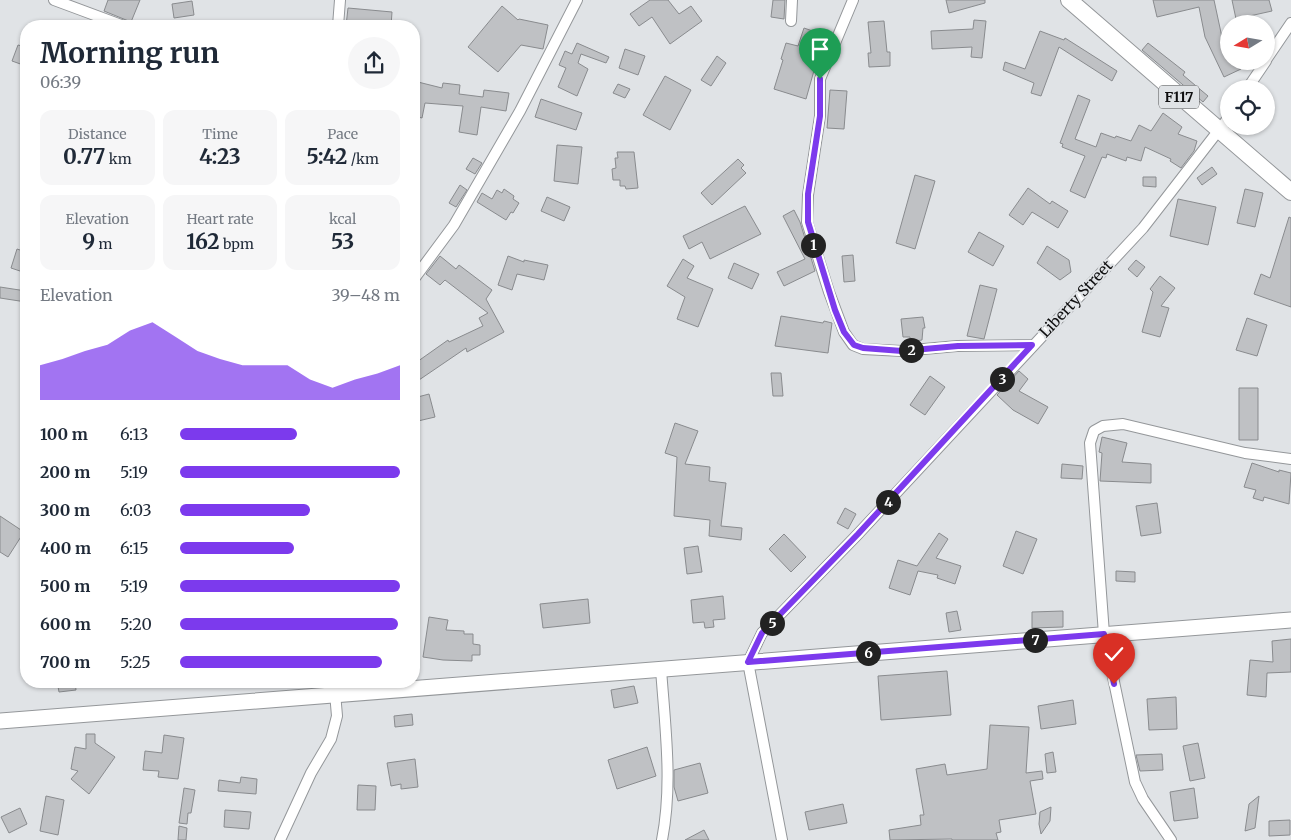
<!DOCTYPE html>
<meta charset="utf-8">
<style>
body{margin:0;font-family:Merriweather,serif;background:#f6f6f7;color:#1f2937;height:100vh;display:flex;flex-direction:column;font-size:19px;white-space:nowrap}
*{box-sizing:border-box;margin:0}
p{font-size:16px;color:#747a83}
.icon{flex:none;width:28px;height:28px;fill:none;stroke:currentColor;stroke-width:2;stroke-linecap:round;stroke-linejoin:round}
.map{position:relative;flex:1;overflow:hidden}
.panel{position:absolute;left:20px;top:20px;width:400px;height:668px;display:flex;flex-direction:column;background:#fff;border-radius:20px;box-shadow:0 1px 4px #0004}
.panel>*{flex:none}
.needle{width:32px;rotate:259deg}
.tools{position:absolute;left:1220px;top:15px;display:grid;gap:10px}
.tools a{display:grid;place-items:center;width:55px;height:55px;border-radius:50%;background:#fff;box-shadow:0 1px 4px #0004;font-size:25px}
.pin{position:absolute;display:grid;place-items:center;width:42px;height:42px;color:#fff;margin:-51px -21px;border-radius:50% 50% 50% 0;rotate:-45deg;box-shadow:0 0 5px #0007}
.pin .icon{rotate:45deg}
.km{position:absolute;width:25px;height:25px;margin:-12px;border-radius:50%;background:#222;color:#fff;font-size:14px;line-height:25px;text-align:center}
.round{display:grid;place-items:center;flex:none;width:52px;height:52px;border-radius:26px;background:#f6f6f7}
.summary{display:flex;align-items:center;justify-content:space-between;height:85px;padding:0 20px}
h1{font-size:28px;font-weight:700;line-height:38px}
.figures{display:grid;grid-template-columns:repeat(3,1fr);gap:8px;height:85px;padding:5px 20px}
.figures div{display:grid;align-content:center;border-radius:12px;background:#f6f6f7;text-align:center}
.figures b{font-size:21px;font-weight:700}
.figures small{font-size:14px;font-weight:400}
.figures p{font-size:14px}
.chart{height:140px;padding:10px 20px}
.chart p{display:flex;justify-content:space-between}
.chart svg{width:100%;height:90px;margin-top:5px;fill:#7c3aed;opacity:.7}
ul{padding:0 20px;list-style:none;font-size:16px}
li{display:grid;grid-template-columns:80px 60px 1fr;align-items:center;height:38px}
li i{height:12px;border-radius:6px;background:#7c3aed}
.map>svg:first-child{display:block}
</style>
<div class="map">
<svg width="1291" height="840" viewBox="0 0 1291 840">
<rect width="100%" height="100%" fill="#e0e3e6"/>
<path fill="#bfc1c4" stroke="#898b8e" d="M 108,0 L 140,0 L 131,22 L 104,11 Z
M 650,0 L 668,0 L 679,14 L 691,6 L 702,21 L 670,44 L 652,17 L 639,26 L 630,14 Z
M 773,0 L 785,0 L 784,19 L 771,17 Z
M 946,0 L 985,0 L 985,3 L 949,13 Z
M 1153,0 L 1214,0 L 1223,42 L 1229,39 L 1229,61 L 1237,61 L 1241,69 L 1224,77 L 1205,37 L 1199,7 L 1157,17 Z
M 1232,0 L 1269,0 L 1272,11 L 1236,19 Z
M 192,1 L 194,15 L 174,18 L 172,4 Z
M 502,6 L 518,20 L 519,19 L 548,25 L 543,49 L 521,45 L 498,72 L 468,47 Z
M 348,8 L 392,12 L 391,26 L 346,26 Z
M 974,20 L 986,21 L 982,58 L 971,57 L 972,47 L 932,49 L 931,31 L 973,29 Z
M 884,21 L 887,52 L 890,52 L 890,66 L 869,67 L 868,53 L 871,53 L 868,22 Z
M 804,28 L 824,35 L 806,99 L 774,89 L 783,60 L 781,59 L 786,43 L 798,46 Z
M 1040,31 L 1064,40 L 1065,38 L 1117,71 L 1112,81 L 1059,47 L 1041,96 L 1031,93 L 1034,83 L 1003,70 L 1005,62 L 1025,69 Z
M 577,43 L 609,57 L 606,63 L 581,54 L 578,63 L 588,69 L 577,96 L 558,87 L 566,68 L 559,65 L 565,51 L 572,54 Z
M 1148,43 L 1185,72 L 1183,75 L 1208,96 L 1203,102 L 1142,50 Z
M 18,45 L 26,47 L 26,66 L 12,61 Z
M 625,49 L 645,56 L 638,75 L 619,68 Z
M 717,56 L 726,63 L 711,86 L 701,80 Z
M 665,76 L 691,90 L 670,130 L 643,115 Z
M 414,81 L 442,88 L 443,83 L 460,85 L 459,94 L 483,97 L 484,90 L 509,93 L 506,111 L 481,107 L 477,135 L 459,132 L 463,106 L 425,103 L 422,118 L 414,116 Z
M 618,84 L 630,89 L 625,98 L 613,93 Z
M 830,90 L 847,91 L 844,129 L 827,128 Z
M 1078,95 L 1090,100 L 1075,139 L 1096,147 L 1101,133 L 1115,138 L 1116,136 L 1131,141 L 1139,125 L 1151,131 L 1163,113 L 1182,127 L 1178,134 L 1197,141 L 1194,151 L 1181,168 L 1170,161 L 1171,159 L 1145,147 L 1141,161 L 1127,157 L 1126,161 L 1107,154 L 1106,158 L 1102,157 L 1085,198 L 1070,191 L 1085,156 L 1062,147 L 1063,144 L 1060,143 Z
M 541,99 L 582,113 L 576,130 L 535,117 Z
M 557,145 L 582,147 L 578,184 L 554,181 Z
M 617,152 L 634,152 L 638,188 L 626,189 L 625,186 L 620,186 L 620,180 L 613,180 L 612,169 L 616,168 L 615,158 L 618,158 Z
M 473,158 L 482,163 L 475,174 L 466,169 Z
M 738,159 L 744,165 L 741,168 L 746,173 L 712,205 L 701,193 Z
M 1212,167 L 1217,174 L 1202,185 L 1197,178 Z
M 915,175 L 935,181 L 915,249 L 896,243 Z
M 1143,177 L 1156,177 L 1156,187 L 1143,186 Z
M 460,185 L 467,190 L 456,207 L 449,203 Z
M 1028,188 L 1050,204 L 1052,201 L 1068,211 L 1058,228 L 1032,212 L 1023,225 L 1009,215 Z
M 504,189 L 514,196 L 513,199 L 519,203 L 513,213 L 511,212 L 506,220 L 477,202 L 482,193 L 492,199 L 497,190 L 502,193 Z
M 1245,189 L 1263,193 L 1255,227 L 1237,223 Z
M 547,197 L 570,207 L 564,221 L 541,211 Z
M 1178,199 L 1216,207 L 1208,245 L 1170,236 Z
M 745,206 L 761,234 L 710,259 L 702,242 L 689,249 L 683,236 Z
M 794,210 L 800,222 L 815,271 L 784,286 L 777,272 L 805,259 L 783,216 Z
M 1289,217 L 1291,218 L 1291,307 L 1254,294 L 1261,274 L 1270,278 Z
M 979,232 L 1004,246 L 993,266 L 968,252 Z
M 1047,246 L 1069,260 L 1071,272 L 1060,280 L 1037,263 Z
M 17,249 L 26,252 L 26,273 L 11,268 Z
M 853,255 L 855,281 L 844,282 L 842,256 Z
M 440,256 L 456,269 L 459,265 L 492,290 L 486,299 L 504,332 L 467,352 L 466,348 L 419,380 L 414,372 L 414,364 L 448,340 L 449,342 L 483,326 L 479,318 L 488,313 L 445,280 L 440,285 L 426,274 Z
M 508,256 L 524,262 L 524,260 L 548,265 L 544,280 L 517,274 L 512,290 L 498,285 Z
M 683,259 L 694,266 L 687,278 L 713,289 L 698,327 L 677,319 L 685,297 L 667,286 Z
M 1136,260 L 1145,267 L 1137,277 L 1128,269 Z
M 734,263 L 759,274 L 752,289 L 728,278 Z
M 1160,276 L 1175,288 L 1161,306 L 1169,308 L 1160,337 L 1142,332 L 1153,292 L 1150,289 Z
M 980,285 L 997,289 L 984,339 L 967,336 Z
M 0,287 L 26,291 L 26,302 L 0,298 Z
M 781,316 L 823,323 L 824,321 L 832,323 L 828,353 L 775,346 Z
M 923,317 L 925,328 L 923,328 L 922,340 L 910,342 L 910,337 L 903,337 L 901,319 Z
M 1247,318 L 1267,325 L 1257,356 L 1236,350 Z
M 1019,371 L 1028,379 L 1019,391 L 1048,407 L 1038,424 L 1013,410 L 997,395 Z
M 771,373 L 781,373 L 783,396 L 773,396 Z
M 930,376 L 945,387 L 925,415 L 910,405 Z
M 1239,388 L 1258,388 L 1258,440 L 1239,440 Z
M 429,394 L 435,417 L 418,421 L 414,398 Z
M 675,423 L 698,431 L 685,464 L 710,467 L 709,481 L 726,483 L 721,526 L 742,528 L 741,540 L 709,536 L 710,520 L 674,516 L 677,457 L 665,453 Z
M 1102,437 L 1127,443 L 1122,462 L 1151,464 L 1151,483 L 1100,481 L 1102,453 L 1099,452 Z
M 1252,463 L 1279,472 L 1279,470 L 1291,473 L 1289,504 L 1264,497 L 1263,501 L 1253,498 L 1256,490 L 1244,487 Z
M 1062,464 L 1083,466 L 1082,479 L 1061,478 Z
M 1157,503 L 1161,533 L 1141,536 L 1136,506 Z
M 845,508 L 856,514 L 848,529 L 837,523 Z
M 0,516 L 24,532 L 8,557 L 0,552 Z
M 1016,531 L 1037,539 L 1023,574 L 1003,566 Z
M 939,533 L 948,539 L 936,558 L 961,566 L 955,584 L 937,578 L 938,575 L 918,571 L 910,595 L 889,588 L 898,560 L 917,566 Z
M 784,534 L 806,557 L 791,572 L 769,549 Z
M 698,546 L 702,572 L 687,574 L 684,548 Z
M 1116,571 L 1135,572 L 1135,582 L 1116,581 Z
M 723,596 L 725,619 L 713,620 L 714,627 L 705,628 L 704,622 L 693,623 L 691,600 Z
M 588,599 L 590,623 L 543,628 L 540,604 Z
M 957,611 L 961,630 L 949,632 L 946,613 Z
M 1063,611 L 1063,627 L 1032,628 L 1032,612 Z
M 429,617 L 448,620 L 446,630 L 464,631 L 464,634 L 473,634 L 473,644 L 480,645 L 480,655 L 472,655 L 472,661 L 443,660 L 423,657 Z
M 1291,639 L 1291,672 L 1267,673 L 1266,697 L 1247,695 L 1250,660 L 1273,662 L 1272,641 Z
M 947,671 L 951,715 L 881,720 L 878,676 Z
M 57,681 L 75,681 L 76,690 L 59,692 Z
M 634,686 L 638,703 L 614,708 L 611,690 Z
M 1176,697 L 1177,729 L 1149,730 L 1147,699 Z
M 1073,700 L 1076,724 L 1041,729 L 1038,706 Z
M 412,714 L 413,725 L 395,727 L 394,716 Z
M 990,725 L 1029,727 L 1026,773 L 1042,771 L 1043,779 L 1030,781 L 1036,814 L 999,820 L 1001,832 L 996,833 L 998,840 L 952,840 L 952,839 L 890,840 L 889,830 L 921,825 L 920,815 L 924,815 L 916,769 L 945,764 L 947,775 L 987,769 Z
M 86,734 L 95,734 L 95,743 L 115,757 L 89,794 L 71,779 L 78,771 L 71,769 L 75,747 L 86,749 Z
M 164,735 L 184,738 L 178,779 L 158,777 L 159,771 L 143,770 L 145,751 L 162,753 Z
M 1198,743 L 1205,778 L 1190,781 L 1183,746 Z
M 647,747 L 656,776 L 617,789 L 608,760 Z
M 1053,752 L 1056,772 L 1047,773 L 1045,754 Z
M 1162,754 L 1163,770 L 1140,771 L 1136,755 Z
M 415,759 L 418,787 L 401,789 L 401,784 L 391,786 L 387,763 Z
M 700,763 L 708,793 L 678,801 L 674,787 L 674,770 Z
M 241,777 L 257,779 L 256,794 L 218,791 L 219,780 L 240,783 Z
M 358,785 L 376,786 L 375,810 L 357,810 Z
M 184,788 L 195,790 L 191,813 L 188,813 L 187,824 L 179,823 Z
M 1194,788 L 1198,818 L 1174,821 L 1170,792 Z
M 46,796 L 64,800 L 58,835 L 40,831 Z
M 1259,796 L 1255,828 L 1245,831 L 1249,804 Z
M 843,804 L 847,823 L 809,830 L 805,812 Z
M 1051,807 L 1050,821 L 1041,834 L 1039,824 L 1040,812 Z
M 20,808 L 27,824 L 9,833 L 1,817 Z
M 225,810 L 251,812 L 249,829 L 224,827 Z
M 1290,820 L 1290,835 L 1269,836 L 1269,821 Z
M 179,826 L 187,828 L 186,840 L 178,840 Z
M 704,830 L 709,840 L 685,840 Z"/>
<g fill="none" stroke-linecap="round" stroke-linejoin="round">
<g stroke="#94979a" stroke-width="12">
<path id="street" d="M 54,0 L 124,26
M 853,0 L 820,79 L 820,116 L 808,195 L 807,222 L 829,292 L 844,332 L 853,345 L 863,349 L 902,351 L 957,346 L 1033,345
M 791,21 L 792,0
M 338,26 L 340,0
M 1266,60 L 1291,23
M 1247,89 L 1266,61
M 414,279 L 454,225 L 520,111 L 577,0
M 661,669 C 665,726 673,784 662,840
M 280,840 L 311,773 L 331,739 L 337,716 L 334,681
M 782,840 L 748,662 L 762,633 L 858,534 L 1143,228 L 1229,117
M 1171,840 L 1143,799 L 1135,782 L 1104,634 L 1090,443 L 1094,431 L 1103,426 L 1123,424 L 1245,453 L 1291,459"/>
</g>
<g stroke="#94979a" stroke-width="17">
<path id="secondary" d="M 0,721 L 1291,620"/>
</g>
<g stroke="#94979a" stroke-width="18">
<path id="primary" d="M 1069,0 L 1291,192"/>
</g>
<use href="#street" stroke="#fff" stroke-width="10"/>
<use href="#secondary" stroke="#fff" stroke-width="15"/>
<use href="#primary" stroke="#fff" stroke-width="16"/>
</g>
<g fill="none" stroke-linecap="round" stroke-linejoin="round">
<g stroke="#fff" stroke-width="10">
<path id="route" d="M 820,79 L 820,116 L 808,194 L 808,222 L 835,310 L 844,332 L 854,345 L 863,348 L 902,351 L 958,346 L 1032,345 L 858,534 L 762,633 L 748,662 L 1104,634 L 1114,684"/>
</g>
<use href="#route" stroke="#7c3aed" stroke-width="6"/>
</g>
<g text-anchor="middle" stroke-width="4" stroke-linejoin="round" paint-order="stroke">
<rect fill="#e0e3e6" stroke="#4e4f50" stroke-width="1" x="1159" y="85.5" width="40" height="23" rx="4"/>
<g font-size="14" font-weight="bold" fill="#0f0f10">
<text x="1179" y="102">F117</text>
</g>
<g font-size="15" fill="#0f0f10" stroke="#e0e3e6">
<text transform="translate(1076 299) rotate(-47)" y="5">Liberty Street</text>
</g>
</g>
</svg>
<div class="tools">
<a><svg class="needle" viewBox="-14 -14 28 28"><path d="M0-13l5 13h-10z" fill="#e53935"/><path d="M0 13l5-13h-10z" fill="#747a83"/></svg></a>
<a><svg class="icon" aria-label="locate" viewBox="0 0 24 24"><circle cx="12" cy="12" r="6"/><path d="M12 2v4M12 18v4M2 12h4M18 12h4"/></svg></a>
</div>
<div class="pin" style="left:820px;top:79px;background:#1e9e55"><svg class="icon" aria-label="arrive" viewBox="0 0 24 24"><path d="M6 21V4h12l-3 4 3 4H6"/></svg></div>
<div class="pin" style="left:1114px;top:684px;background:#d93025"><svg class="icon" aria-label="check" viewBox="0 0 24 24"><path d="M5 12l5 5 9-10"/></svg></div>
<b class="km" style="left:813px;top:245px">1</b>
<b class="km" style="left:911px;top:350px">2</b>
<b class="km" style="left:1002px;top:379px">3</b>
<b class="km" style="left:888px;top:502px">4</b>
<b class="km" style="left:772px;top:623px">5</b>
<b class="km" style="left:868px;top:653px">6</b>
<b class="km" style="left:1035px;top:640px">7</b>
<section class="panel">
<div class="summary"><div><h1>Morning run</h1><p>06:39</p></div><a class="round"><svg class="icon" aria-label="share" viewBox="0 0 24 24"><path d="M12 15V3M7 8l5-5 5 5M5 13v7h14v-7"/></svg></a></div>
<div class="figures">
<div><p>Distance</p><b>0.77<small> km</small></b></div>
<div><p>Time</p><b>4:23</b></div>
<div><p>Pace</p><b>5:42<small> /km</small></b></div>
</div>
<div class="figures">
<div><p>Elevation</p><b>9<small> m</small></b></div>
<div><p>Heart rate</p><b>162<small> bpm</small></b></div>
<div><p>kcal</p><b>53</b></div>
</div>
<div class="chart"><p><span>Elevation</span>39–48 m</p>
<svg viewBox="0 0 160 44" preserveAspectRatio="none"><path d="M0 44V27L10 24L20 20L30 17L40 10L50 6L60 13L70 20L80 24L90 27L100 27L110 27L120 34L130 38L140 34L150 31L160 27V44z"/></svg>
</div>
<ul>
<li><b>100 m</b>6:13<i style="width:53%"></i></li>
<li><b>200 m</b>5:19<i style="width:100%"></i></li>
<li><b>300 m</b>6:03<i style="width:59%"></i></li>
<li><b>400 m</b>6:15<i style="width:52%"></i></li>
<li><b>500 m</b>5:19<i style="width:100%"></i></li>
<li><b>600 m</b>5:20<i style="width:99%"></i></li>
<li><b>700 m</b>5:25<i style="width:92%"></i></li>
</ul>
</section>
</div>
